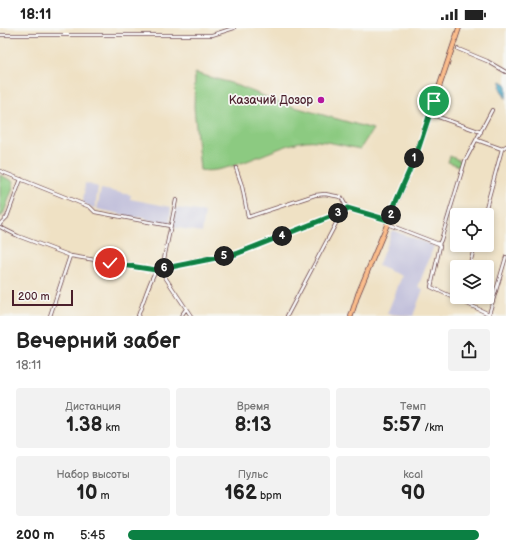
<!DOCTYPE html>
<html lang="ru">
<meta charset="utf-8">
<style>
body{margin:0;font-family:"Balsamiq Sans",sans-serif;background:#f2f2f2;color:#222;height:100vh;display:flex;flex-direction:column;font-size:15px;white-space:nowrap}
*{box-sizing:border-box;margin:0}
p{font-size:13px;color:#767676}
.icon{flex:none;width:22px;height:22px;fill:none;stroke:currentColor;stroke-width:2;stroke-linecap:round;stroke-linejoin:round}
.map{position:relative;height:288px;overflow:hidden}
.details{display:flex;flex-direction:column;background:#fff;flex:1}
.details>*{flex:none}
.tools{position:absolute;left:450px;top:180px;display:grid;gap:8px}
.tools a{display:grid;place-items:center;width:44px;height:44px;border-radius:4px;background:#fff;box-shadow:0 2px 6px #0003;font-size:20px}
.scale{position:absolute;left:12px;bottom:10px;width:61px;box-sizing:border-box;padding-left:4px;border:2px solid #4a1f2b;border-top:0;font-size:11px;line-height:14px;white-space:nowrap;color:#4a1f2b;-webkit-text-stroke:3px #f6f6f2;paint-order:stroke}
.pin{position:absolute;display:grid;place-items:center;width:34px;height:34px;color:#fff;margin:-17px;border:2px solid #fff;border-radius:50%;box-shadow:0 1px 4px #0007}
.km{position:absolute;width:20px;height:20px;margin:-10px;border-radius:50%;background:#222;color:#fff;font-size:11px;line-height:20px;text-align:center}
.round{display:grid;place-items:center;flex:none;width:42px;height:42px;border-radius:4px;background:#f2f2f2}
.headline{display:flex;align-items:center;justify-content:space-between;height:68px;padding:0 16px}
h1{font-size:22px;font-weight:600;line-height:30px}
.metrics{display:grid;grid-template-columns:repeat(3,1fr);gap:6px;height:68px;padding:4px 16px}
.metrics div{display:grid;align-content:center;border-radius:4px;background:#f2f2f2;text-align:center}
.metrics b{font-size:20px;font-weight:600}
.metrics small{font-size:11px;font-weight:400}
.metrics p{font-size:11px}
ul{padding:0 16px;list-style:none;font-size:13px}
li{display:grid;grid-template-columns:64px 48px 1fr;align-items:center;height:30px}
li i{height:10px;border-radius:5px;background:#0b8043}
.status{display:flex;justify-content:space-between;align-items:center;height:28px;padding:0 20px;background:#fff;direction:ltr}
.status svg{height:11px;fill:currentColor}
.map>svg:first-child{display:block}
</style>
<div class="status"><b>18:11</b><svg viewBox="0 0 49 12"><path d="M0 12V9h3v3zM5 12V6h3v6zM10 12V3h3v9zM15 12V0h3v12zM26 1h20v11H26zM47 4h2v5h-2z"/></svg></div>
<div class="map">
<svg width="506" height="288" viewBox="0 0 506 288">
<rect width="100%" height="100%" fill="#f6f6f2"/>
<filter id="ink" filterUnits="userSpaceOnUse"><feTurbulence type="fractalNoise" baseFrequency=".025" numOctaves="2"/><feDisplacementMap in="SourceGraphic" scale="8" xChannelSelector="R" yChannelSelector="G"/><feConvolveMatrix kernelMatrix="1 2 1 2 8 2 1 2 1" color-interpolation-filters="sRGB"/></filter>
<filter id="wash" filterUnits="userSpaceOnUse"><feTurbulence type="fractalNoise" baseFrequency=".012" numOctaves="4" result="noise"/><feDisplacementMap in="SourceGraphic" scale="16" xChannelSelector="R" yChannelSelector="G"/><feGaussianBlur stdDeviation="0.9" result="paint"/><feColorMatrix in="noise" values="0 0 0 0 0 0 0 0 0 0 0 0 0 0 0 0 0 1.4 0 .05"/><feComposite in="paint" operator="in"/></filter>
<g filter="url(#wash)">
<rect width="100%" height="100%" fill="#efe1c4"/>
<path fill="#c3c1db" d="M 85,155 L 98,159 L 95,181 L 83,175 Z
M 101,161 L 131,167 L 130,171 L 171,179 L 170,196 L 148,192 L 144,189 L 129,190 L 125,187 L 97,181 Z
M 176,180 L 205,184 L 202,204 L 172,199 Z
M 392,202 L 434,218 L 418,259 L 423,261 L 413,288 L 387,286 L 402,248 L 378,238 Z"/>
<path fill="#8cca81" stroke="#6b7456" d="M 195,45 L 231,55 L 284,76 L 373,101 L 360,121 C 345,118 320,111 305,113 C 277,117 226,148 200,142 L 194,79 Z
M 450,128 L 461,133 L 459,138 L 448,134 Z
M 0,147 L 13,153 L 13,160 L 3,187 L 0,189 Z"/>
<path fill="#48aac8" stroke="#49647a" d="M 501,53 L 506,56 L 506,71 L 500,60 Z"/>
</g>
<g filter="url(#ink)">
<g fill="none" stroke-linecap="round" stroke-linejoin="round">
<g stroke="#633c42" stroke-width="4">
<path id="minor" d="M 0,7 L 212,7 L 234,0
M 458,21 L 487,33 L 506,44
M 492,82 L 465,133 L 441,212 L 439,216 L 440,218 L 431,259 L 489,286 L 506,229
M 430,86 L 481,104
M 477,112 L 502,121
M 502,121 L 506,118
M 236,140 L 242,158 L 248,189 L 315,167 L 325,166 L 341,169 L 347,180
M 0,143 L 90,179 L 95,184 L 170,198
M 176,172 L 162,241 L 163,246 L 191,288
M 347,180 L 388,192
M 484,187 L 502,121
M 0,196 L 7,189 L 21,151
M 387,196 L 439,216
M 0,199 L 18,208 L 71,228 L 156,242 L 236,226 L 347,182 L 347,180
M 469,239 L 475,217
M 50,288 L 70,228
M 138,288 C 144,272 148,257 156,242
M 181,288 L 186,281
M 287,288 L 342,184"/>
</g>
<g stroke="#633c42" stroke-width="5.5">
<path id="primary" d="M 351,288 L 358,266 L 417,125 L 459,0"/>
</g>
<use href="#minor" stroke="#fff" stroke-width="2.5"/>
<use href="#primary" stroke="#fabc8b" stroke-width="4"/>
</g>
</g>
<g fill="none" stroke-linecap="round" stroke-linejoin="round" filter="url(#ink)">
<g stroke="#fff" stroke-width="8">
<path id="route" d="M 110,235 L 156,242 L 236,226 L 347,182 L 347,180 L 388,192 L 417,125 L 434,73"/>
</g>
<use href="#route" stroke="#0b8043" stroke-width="5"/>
</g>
<circle fill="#b5179e" stroke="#f6f6f2" stroke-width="1.5" cx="321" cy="72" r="4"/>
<g text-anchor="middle" stroke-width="3.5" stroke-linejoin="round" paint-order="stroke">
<g font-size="12" fill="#4a1f2b" stroke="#f6f6f2" text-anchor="end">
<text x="313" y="76">Казачий Дозор</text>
</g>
</g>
</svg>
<div class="tools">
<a><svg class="icon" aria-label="locate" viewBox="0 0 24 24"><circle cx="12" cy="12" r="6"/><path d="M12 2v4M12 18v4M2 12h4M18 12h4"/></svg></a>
<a><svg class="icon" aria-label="layers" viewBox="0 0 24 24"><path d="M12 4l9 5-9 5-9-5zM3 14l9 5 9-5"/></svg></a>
</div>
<div class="scale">200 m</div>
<div class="pin" style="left:434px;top:73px;background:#1e9e55"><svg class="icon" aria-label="arrive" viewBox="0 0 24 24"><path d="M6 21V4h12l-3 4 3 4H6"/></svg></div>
<div class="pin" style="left:110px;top:235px;background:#d93025"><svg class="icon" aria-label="check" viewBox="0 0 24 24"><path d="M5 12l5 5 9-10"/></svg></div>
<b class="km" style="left:414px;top:130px">1</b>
<b class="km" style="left:391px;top:187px">2</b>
<b class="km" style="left:338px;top:185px">3</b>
<b class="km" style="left:282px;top:208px">4</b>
<b class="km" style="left:224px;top:228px">5</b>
<b class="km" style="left:164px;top:240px">6</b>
</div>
<section class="details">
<div class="headline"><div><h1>Вечерний забег</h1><p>18:11</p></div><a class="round"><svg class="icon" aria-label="share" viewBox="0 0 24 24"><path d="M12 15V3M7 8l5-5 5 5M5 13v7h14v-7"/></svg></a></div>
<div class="metrics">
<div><p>Дистанция</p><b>1.38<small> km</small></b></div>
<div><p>Время</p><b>8:13</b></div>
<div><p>Темп</p><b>5:57<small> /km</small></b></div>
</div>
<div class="metrics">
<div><p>Набор высоты</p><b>10<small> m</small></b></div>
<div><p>Пульс</p><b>162<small> bpm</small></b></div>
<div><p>kcal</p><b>90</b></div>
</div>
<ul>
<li><b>200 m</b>5:45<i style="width:97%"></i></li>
</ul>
</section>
